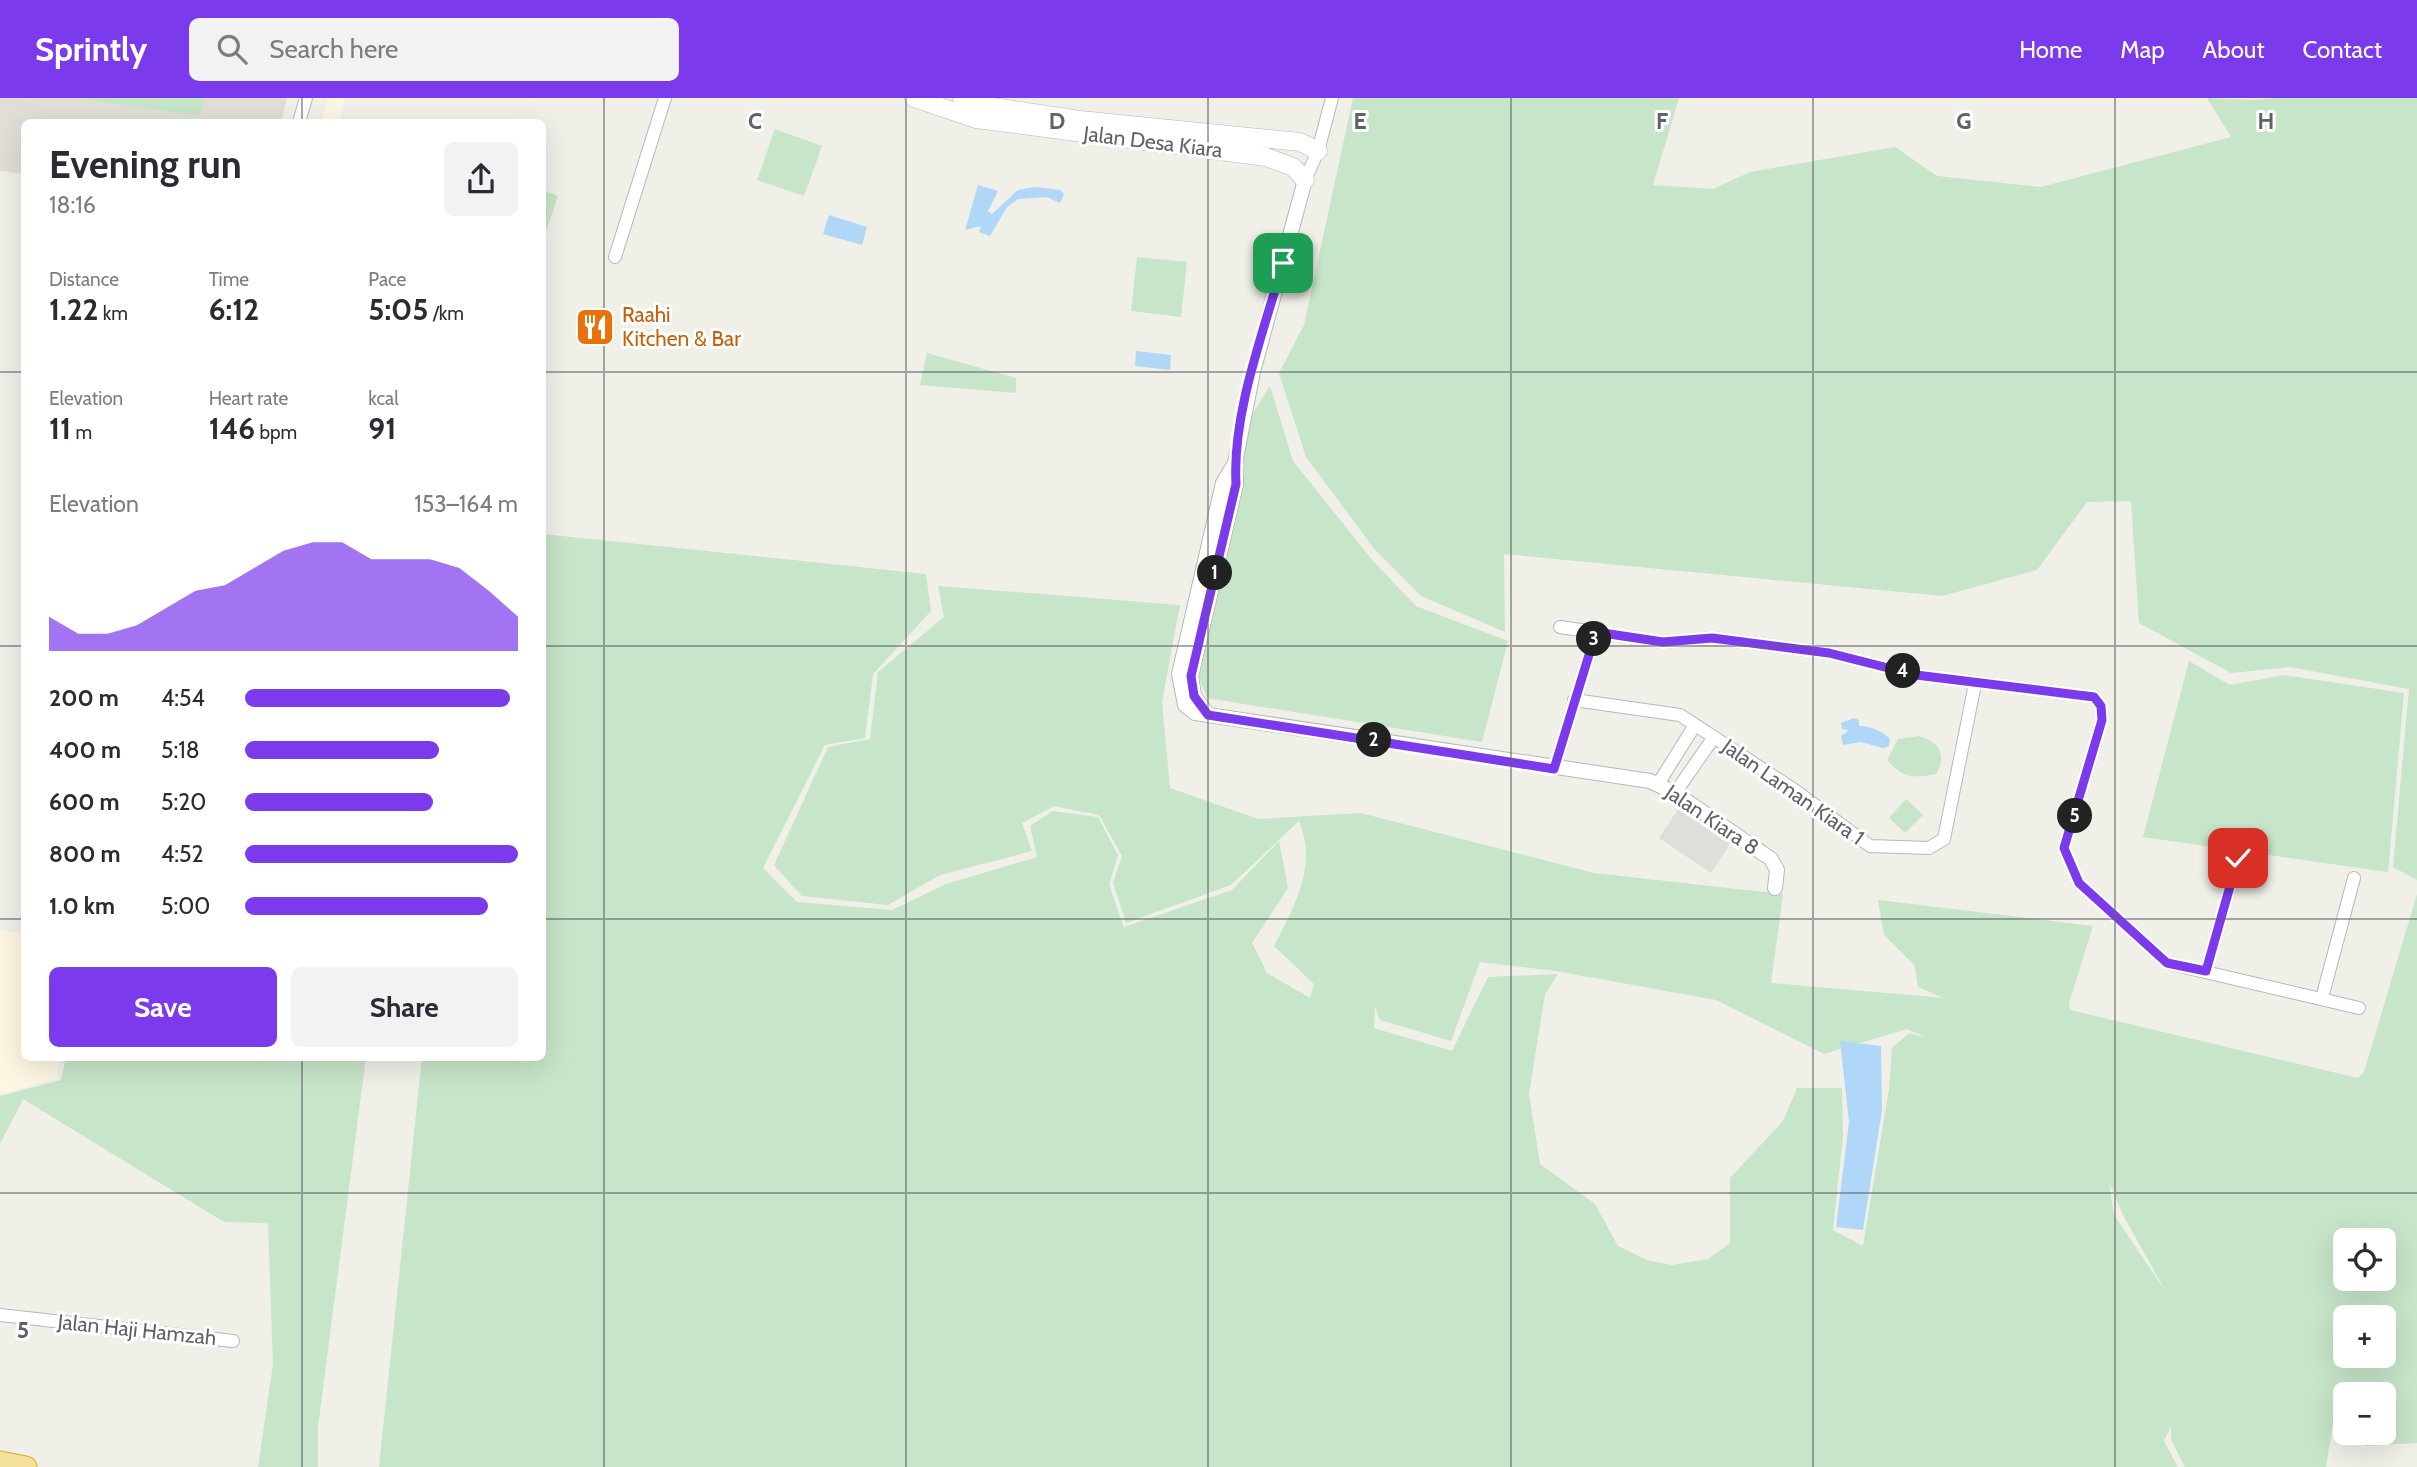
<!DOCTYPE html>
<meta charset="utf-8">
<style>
body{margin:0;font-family:Cabin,sans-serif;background:#f2f2f3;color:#2b2b33;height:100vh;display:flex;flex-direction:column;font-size:26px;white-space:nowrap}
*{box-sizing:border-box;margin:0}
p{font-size:23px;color:#7c7c81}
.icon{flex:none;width:38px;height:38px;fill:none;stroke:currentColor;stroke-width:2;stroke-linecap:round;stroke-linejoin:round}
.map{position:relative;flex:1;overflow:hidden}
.side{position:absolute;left:21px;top:21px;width:525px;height:942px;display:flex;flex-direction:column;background:#fff;border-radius:10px;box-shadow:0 7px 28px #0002}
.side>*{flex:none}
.fabs{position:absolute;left:2333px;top:1130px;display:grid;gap:14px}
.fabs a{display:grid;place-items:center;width:63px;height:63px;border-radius:10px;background:#fff;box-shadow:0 7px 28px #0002;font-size:35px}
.pin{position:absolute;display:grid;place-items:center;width:60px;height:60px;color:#fff;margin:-30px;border-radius:14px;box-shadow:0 4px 10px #0006}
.km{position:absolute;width:35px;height:35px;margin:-18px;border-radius:50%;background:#222;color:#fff;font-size:19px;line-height:35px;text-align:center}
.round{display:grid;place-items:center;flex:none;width:74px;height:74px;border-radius:10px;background:#f2f2f3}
.summary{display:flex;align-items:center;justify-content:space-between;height:119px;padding:0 28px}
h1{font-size:38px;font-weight:700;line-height:52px}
.figures{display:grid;grid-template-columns:repeat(3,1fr);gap:10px;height:119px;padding:7px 28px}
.figures div{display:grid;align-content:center}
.figures b{font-size:30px;font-weight:700}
.figures small{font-size:19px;font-weight:400}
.figures p{font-size:19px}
.chart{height:196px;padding:14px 28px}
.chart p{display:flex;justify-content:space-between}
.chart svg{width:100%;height:126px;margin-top:7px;fill:#7c3aed;opacity:.7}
.action{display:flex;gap:14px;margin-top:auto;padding:14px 28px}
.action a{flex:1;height:80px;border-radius:10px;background:#7c3aed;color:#fff;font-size:28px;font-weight:700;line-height:80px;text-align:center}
.action a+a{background:#f2f2f3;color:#2b2b33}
ul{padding:0 28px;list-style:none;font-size:23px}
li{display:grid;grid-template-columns:112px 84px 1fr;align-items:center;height:52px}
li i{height:18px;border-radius:9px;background:#7c3aed}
header{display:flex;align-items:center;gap:42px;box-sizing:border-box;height:98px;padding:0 35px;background:#7c3aed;color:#fff}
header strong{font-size:33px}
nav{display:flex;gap:38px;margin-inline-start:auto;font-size:24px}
.search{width:490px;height:63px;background:#f2f2f3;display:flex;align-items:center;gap:18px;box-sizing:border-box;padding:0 24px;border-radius:10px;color:#7c7c81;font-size:26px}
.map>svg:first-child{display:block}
</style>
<header>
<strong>Sprintly</strong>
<div class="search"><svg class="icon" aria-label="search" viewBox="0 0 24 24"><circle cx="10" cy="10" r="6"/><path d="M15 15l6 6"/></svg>Search here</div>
<nav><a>Home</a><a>Map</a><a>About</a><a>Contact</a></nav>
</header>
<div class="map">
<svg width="2417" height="1369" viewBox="0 0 2417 1369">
<rect width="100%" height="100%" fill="#f0efe8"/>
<path fill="#fcf6e2" d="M 328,0 L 345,0 L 339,24 L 321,24 Z
M 0,832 L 24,835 L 24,959 L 59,959 L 57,980 L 8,995 L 0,994 Z"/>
<path fill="#dfdeda" d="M 1678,711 L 1730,746 L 1711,775 L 1659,740 Z"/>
<path fill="#e0ded7" d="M 0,0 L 287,0 L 281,24 L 24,24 L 24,76 L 0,73 Z"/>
<path fill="#c7e5c8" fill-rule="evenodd" d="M 74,0 L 204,0 L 201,18 Z
M 1353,0 L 1679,0 L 1653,87 L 1713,91 L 1750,74 L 1895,49 L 1937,78 L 2041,89 L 2231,39 L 2207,0 C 2229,0 2253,4 2273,0 L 2417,0 L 2417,782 L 2393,769 L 2409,591 L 2290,569 L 2231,575 L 2139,525 L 2131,403 L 2087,404 L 2037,472 L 1942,498 L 1504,456 L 1505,534 L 1421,498 L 1376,453 L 1306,359 L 1279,275 L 1304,227 Z
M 775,31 L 822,48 L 804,98 L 757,82 Z
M 543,92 L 558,98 L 543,142 L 542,92 Z
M 1137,159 L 1187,164 L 1181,219 L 1131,213 Z
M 927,255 L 1016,280 L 1016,295 L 920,287 Z
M 1270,288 L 1293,363 L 1373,463 L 1416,508 L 1508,543 L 1482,644 L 1207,600 L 1195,570 L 1253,315 Z
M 543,436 L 926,476 L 931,513 L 873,576 L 865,640 L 825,647 L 763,770 L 797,804 L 892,812 L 946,786 L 1037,759 L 1030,728 L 1053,713 L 1098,719 L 1118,757 L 1109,787 L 1124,829 L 1232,792 L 1279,743 L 1288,790 L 1252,845 L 1267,875 L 1310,900 L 1314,886 L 1274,848 C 1294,809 1318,768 1299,723 L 1231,787 L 1126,825 L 1113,785 L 1122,758 L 1099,717 L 1054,708 L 1022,725 L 1032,753 L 940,777 L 888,807 L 802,798 L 774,767 L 828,649 L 870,641 L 878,574 L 944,519 L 938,488 L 1180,507 L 1162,604 L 1170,690 L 1258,721 L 1361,715 L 1594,775 L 1783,796 L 1771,885 L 1943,900 L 1918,889 L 1915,868 L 1884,837 L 1878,802 L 2093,828 L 2069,905 L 2070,912 L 2358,980 L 2364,974 L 2417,796 L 2417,1345 L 2366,1348 L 2350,1335 L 2384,1335 L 2384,1297 L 2345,1297 L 2345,1332 L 2341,1328 L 2339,1287 L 2326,1369 L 2185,1369 L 2171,1341 L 2171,1328 L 2164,1343 L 2178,1369 L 379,1369 L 422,959 L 542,959 ZM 1480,864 L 1556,873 L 1716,902 L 1824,956 L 1907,931 L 1927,940 L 1909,935 L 1892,950 L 1889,991 L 1863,1148 L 1833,1132 L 1843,1038 L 1842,990 L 1797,990 L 1783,1023 L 1730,1080 L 1730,1145 L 1708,1161 L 1672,1167 L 1647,1162 L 1618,1148 L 1595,1106 L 1540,1066 L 1529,996 L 1545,896 L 1558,876 L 1488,879 L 1452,953 L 1374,930 L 1375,909 L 1380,922 L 1451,943 ZM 2109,1084 L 2123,1117 L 2166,1194 L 2114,1117 ZM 2345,1143 L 2384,1143 L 2384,1181 L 2345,1181 ZM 2345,1220 L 2384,1220 L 2384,1258 L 2345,1258 Z
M 2189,563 L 2230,587 L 2283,577 L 2404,595 L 2388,774 L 2143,739 Z
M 1919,638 C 1939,643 1948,658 1936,676 C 1913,680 1904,681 1887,662 L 1898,641 Z
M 1906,701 L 1923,717 L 1905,735 L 1889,720 Z
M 66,959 L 366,959 L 318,1329 L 318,1369 L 258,1369 L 273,1266 L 268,1125 L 224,1124 L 23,1001 L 0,1046 L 0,998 L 61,982 Z"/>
<path fill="#b0d7f8" d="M 978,87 L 998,93 L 988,113 L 992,116 L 1018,92 L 1035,89 L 1060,92 L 1064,96 L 1060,105 L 1047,99 L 1018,101 L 1007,109 L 990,138 L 979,134 L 981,128 L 965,132 Z
M 829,117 L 867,129 L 862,147 L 823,136 Z
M 1136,253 L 1171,257 L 1170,272 L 1135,268 Z
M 1854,620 L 1859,622 L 1859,628 C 1868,627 1886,634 1890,642 L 1889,648 L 1883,650 L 1861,644 L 1843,647 L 1841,638 L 1849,632 L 1842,631 L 1841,625 Z
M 1840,943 L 1881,948 L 1882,1012 L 1863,1132 L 1836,1129 L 1849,1024 Z"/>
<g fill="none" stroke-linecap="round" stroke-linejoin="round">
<g stroke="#b5b8bb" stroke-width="14">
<path id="minor" d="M 299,24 L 306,0
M 1305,82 L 1318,53 L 1332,0
M 615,159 L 665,0
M 1560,529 L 1663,544 L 1712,540 L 1829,555 L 1916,577 L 2094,599 L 2101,608 L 2102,622 L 2064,750 L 2079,785 L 2167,865 L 2359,910
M 1574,602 L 1680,617 L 1796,693 L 1870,748 L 1929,750 L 1944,741 L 1975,586
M 1554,671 L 1596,534
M 1658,686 L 1695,627
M 1675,695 L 1714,639
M 2206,873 L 2238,760
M 2322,900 L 2354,780
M 0,1217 L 233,1243"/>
</g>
<g stroke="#b5b8bb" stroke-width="16">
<path id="tertiary" d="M 1235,365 L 1223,385 L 1179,576 L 1185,607 L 1195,615 L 1650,683 L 1675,695 L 1771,761 L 1777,772 L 1775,790
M 1208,617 L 1194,598 L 1191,578 L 1236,386 L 1235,365 L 1253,274 L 1305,82"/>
</g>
<g stroke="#b4b7bb" stroke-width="19">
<path id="secondary" d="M 914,0 L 976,21 L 1266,59 L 1293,69 L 1305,82
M 962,0 L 980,7 L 1080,22 L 1300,44 L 1318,53"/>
</g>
<g stroke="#e4aa14" stroke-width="23">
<path id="motorway" d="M 0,1364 L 26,1369"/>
</g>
<use href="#minor" stroke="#fff" stroke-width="12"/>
<use href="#tertiary" stroke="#fff" stroke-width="14"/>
<use href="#secondary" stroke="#fff" stroke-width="18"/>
<use href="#motorway" stroke="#f4e19b" stroke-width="21"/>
</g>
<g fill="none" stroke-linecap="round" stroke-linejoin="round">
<g stroke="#fff" stroke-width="14">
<path id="route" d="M 1283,165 C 1264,233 1232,315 1236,386 L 1191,578 L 1194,598 L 1208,617 L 1554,671 L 1596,534 L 1663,544 L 1712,540 L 1829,555 L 1916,577 L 2094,599 L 2101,608 L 2102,622 L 2064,750 L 2079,785 L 2167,865 L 2206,873 L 2238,760"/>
</g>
<use href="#route" stroke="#7c3aed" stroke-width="9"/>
</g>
<path fill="none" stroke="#5f6367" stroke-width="2" stroke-opacity="0.55" d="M 302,0 L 302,24M 604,0 L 604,1369M 906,0 L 906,1369M 1208,0 L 1208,1369M 1511,0 L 1511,1369M 1813,0 L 1813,1369M 2115,0 L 2115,1369M 0,274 L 24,274M 542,274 L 2417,274M 0,548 L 24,548M 542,548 L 2417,548M 0,821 L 24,821M 542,821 L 2417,821M 302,959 L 302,1369M 0,1095 L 2417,1095"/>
<defs>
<g id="restaurant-square" transform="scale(2.0125)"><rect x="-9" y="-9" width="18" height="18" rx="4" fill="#e8710a" stroke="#fff"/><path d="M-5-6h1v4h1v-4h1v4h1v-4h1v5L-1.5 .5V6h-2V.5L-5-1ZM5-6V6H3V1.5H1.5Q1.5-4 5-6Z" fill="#fff"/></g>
</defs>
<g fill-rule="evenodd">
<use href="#restaurant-square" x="595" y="229"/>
</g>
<g text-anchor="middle" stroke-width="6" stroke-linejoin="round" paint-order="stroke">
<g font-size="21" fill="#5f6367" stroke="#fff">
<text transform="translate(1153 44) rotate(7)" y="7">Jalan Desa Kiara</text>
<text transform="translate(1793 694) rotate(35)" y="7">Jalan Laman Kiara 1</text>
<text transform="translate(1712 722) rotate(34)" y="7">Jalan Kiara 8</text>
<text transform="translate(137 1232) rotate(6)" y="7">Jalan Haji Hamzah</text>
</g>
<g font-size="21" fill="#c56008" stroke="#fff" text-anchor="start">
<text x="622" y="224">Raahi<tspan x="622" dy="24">Kitchen &amp; Bar</tspan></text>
</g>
</g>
<g font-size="23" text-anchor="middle" font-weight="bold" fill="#5f6367" stroke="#fff" stroke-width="6" stroke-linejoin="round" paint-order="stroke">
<text x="755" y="31">C</text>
<text x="1057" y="31">D</text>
<text x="1360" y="31">E</text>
<text x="1662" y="31">F</text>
<text x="1964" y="31">G</text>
<text x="2266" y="31">H</text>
<text x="23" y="1240">5</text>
</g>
</svg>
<div class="fabs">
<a><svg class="icon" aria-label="locate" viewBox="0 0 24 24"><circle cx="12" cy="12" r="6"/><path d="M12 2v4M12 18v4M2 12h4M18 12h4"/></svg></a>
<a>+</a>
<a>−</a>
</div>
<div class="pin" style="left:1283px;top:165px;background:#1e9e55"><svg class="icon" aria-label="arrive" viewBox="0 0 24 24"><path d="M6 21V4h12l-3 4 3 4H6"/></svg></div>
<div class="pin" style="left:2238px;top:760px;background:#d93025"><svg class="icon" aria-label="check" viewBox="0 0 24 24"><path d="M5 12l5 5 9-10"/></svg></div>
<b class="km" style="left:1215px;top:475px">1</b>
<b class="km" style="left:1374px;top:642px">2</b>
<b class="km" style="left:1594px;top:541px">3</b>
<b class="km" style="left:1903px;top:573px">4</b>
<b class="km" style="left:2075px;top:718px">5</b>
<section class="side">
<div class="summary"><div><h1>Evening run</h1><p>18:16</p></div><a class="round"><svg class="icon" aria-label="share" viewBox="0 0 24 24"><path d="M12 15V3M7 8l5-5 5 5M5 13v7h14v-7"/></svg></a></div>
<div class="figures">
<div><p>Distance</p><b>1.22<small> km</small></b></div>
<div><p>Time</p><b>6:12</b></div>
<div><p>Pace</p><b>5:05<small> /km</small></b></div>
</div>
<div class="figures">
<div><p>Elevation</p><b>11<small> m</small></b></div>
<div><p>Heart rate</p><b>146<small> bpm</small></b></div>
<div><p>kcal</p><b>91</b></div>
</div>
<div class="chart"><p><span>Elevation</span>153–164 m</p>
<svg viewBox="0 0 160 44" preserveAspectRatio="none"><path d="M0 44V32L10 38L20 38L30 35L40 29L50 23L60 21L70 15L80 9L90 6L100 6L110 12L120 12L130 12L140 15L150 23L160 32V44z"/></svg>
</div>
<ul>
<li><b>200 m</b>4:54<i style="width:97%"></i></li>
<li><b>400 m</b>5:18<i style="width:71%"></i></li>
<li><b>600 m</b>5:20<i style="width:69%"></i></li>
<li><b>800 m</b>4:52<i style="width:100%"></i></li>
<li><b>1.0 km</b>5:00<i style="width:89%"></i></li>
</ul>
<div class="action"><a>Save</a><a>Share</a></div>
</section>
</div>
